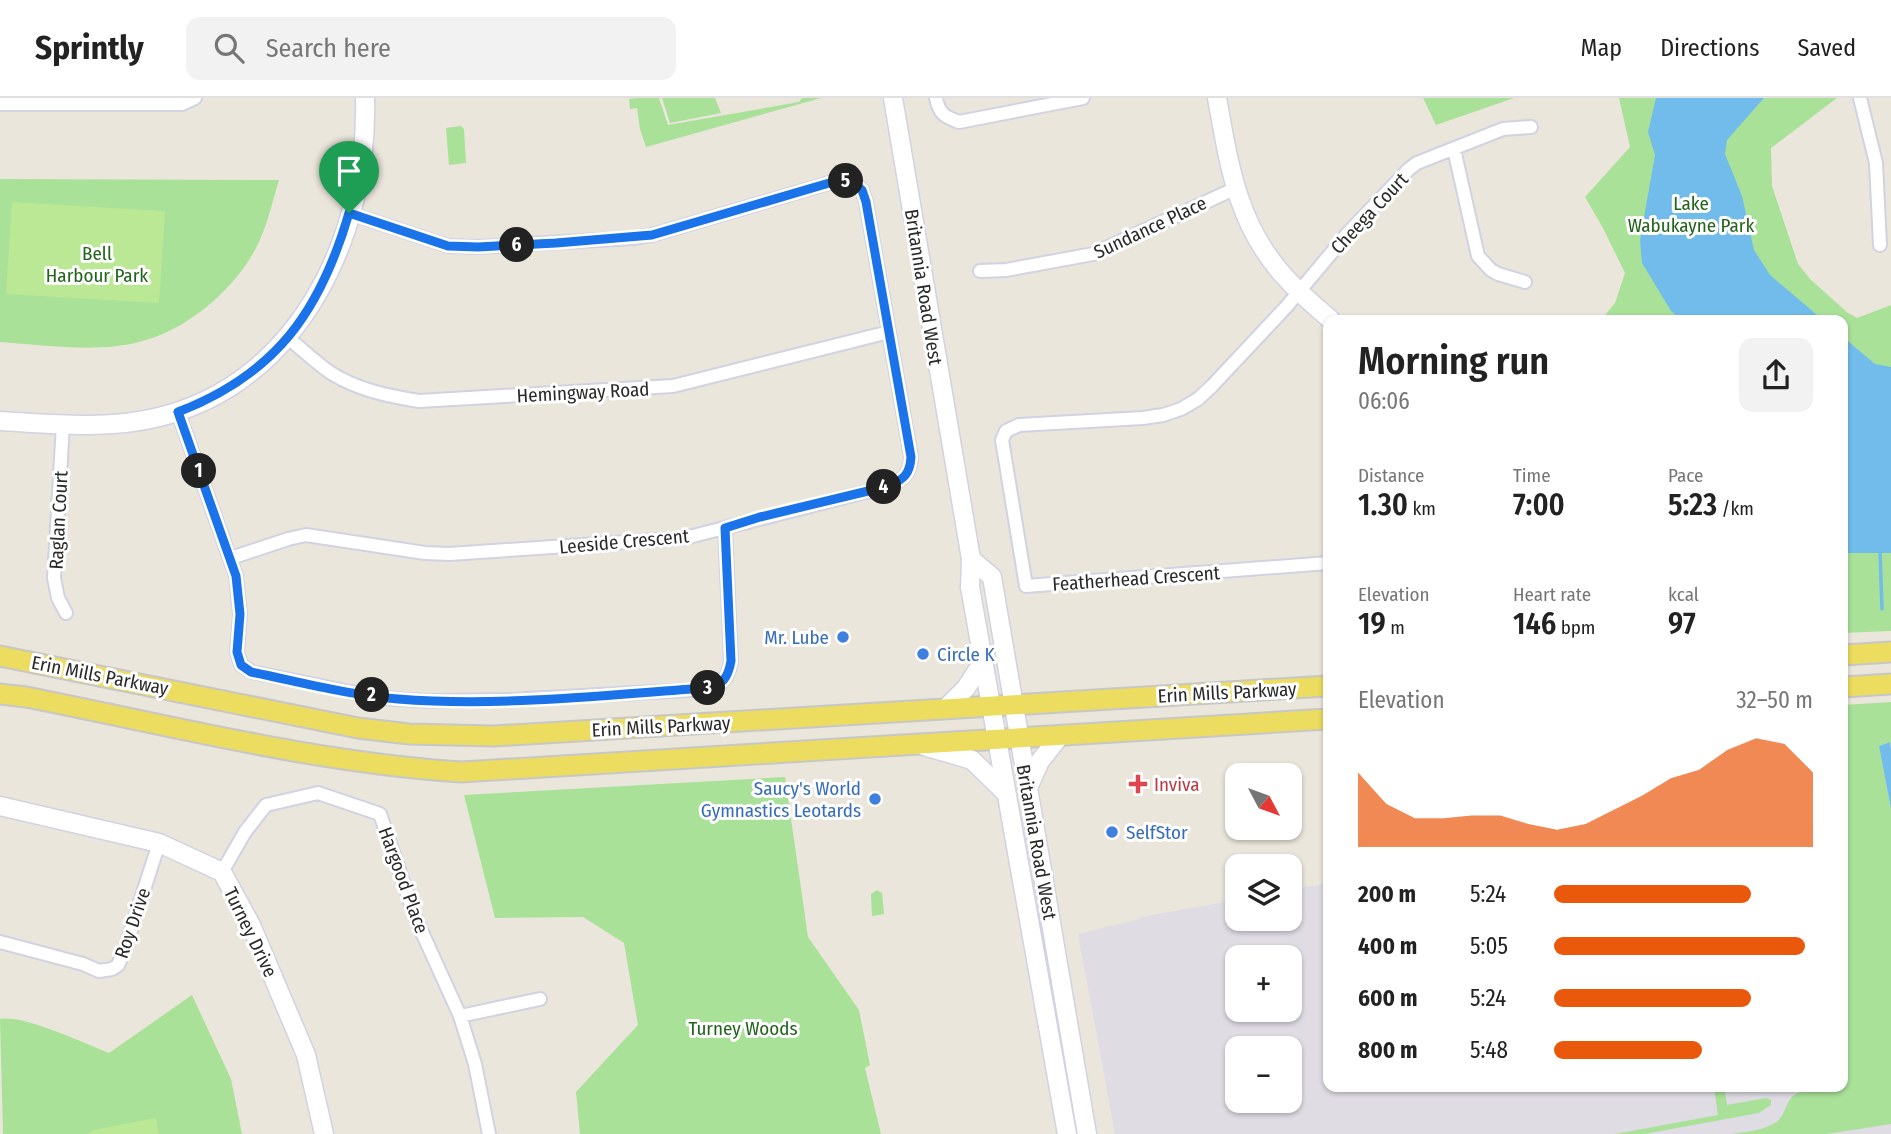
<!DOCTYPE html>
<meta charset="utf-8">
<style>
body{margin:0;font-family:"Fira Sans Condensed",sans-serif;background:#f2f2f2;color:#222;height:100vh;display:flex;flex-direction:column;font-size:26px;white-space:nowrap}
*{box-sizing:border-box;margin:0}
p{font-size:23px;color:#767676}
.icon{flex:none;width:38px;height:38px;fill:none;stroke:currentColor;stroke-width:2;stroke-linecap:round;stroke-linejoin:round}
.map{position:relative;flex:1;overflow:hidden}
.side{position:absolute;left:1323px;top:217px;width:525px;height:777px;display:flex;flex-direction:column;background:#fff;border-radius:14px;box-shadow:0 2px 5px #0004}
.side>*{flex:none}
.needle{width:46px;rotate:131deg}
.fabs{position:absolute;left:1225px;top:665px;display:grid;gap:14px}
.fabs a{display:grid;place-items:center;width:77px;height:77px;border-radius:14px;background:#fff;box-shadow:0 2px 5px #0004;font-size:35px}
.pin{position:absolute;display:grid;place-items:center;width:60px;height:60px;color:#fff;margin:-72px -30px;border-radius:50% 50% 50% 0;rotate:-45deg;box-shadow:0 0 7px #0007}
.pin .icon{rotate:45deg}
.km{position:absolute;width:35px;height:35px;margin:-18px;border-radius:50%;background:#222;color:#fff;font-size:19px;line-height:35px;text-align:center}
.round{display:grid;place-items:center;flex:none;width:74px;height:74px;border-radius:14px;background:#f2f2f2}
.overview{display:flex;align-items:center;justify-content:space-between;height:119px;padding:0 35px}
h1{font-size:38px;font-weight:600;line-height:52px}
.stats{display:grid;grid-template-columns:repeat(3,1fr);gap:10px;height:119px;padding:7px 35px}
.stats div{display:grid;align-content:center}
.stats b{font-size:30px;font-weight:600}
.stats small{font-size:19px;font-weight:400}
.stats p{font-size:19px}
.chart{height:196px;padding:14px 35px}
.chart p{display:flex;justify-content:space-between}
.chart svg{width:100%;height:126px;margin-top:7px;fill:#ea580c;opacity:.7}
ul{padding:0 35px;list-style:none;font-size:23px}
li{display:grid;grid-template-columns:112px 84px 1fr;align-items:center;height:52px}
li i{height:18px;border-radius:9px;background:#ea580c}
header{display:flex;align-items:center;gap:42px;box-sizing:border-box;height:98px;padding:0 35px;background:#fff;border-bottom:2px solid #e0e0e0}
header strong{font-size:33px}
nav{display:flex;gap:38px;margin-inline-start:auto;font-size:24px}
.search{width:490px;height:63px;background:#f2f2f2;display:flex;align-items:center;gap:18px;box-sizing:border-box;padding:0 24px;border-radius:14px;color:#767676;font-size:26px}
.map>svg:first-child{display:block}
</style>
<header>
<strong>Sprintly</strong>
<div class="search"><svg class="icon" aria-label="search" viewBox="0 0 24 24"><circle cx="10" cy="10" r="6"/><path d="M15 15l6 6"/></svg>Search here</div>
<nav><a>Map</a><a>Directions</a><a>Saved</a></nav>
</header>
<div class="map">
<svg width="1891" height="1036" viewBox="0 0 1891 1036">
<rect width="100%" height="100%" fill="#ebe6db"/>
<path fill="#dfdce4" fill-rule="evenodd" d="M 1328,785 L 1328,989 L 1843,989 L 1891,834 L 1891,1036 L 1115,1036 L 1078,836 L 1140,821 L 1140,819 L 1237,802 L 1237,821 L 1290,821 L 1290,792 ZM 1237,859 L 1290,859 L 1290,912 L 1237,912 ZM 1237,950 L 1290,950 L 1290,1003 L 1237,1003 Z"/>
<path fill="#a9e199" d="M 638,0 L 659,0 L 668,27 L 799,4 L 802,0 L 821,0 L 646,49 L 640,31 L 637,10 L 630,11 L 629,1 Z
M 662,0 L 715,0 L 721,15 L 670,25 Z
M 1423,0 L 1514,0 L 1436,27 Z
M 1619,0 L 1837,0 L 1771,50 L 1772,88 L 1798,166 L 1811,182 L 1848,215 L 1857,220 L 1891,207 L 1891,533 L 1843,535 L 1843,222 L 1601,222 L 1615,205 L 1625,175 L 1603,130 L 1585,99 L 1630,49 Z
M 461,28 L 464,31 L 466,65 L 449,67 L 446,30 Z
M 0,81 L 279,82 C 273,101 269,121 261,139 C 243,185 188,233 139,244 C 97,255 43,247 0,244 Z
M 1891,604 L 1891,651 L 1890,644 L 1879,648 L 1891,711 L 1891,1026 L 1827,1036 L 1731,1036 C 1744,1034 1761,1033 1773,1026 C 1785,1020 1784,1009 1791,1000 C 1798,990 1831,989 1843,989 L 1843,607 Z
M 785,679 L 808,839 L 859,912 L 870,967 L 865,970 L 881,1036 L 580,1036 L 576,994 L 638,927 L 624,845 L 583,819 L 495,820 L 464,697 Z
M 877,792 L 882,795 L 884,816 L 872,818 L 871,796 Z
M 192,897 L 231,981 L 242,1036 L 3,1036 L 0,921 C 25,917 83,945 109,955 Z
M 1714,989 L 1724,989 L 1727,1007 L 1766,1000 L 1771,1002 L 1771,1007 L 1759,1015 L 1644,1036 L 1615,1036 L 1718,1017 Z"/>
<path fill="#bbe895" d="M 12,104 L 165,113 L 159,205 L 6,196 Z
M 156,1020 L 159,1036 L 88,1036 L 93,1032 Z"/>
<path fill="#71bceb" d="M 1656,0 L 1764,0 L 1727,42 L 1725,56 L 1742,98 L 1754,152 L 1770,177 L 1823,222 L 1681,222 L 1671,213 L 1642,165 L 1640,142 L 1655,57 L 1648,34 Z
M 1843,239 L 1875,266 L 1891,269 L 1891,455 L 1843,455 Z
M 1890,644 L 1891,651 L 1891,711 L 1879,648 Z"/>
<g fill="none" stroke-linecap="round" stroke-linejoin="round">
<path stroke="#71bceb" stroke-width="3.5" d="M 1880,451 L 1882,511"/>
<g stroke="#d1d2e2" stroke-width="16">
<path id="street" d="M 936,0 C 939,16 945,19 959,24 L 1083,0
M 1860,0 L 1876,65 L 1880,147
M 0,6 L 182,6 L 195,0
M 1454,51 L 1478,158 L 1491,172 L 1498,176 L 1525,184
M 980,173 L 1006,172 L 1093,156 L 1234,91
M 288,240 C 302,251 316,265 331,275 C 358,292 388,298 419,303 L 673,288 L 889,234
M 178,314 L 236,478 L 240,516 L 237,554 L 241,567 L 252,574 L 350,594 L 394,601 L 430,603 L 510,602 L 706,591 C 723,587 728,580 731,563 L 725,430
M 63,326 L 54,480 L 58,500 L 66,515
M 231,460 L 288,441 L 306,437 L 425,455 L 449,456 L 685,440 L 889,388 C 904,381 910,376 911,359 L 866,104 L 862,92 L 852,83 L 836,83 L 652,137 L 633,140 L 478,149 L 448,148 L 349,115
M 1328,465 L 1026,488 L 1002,342 L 1006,333 L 1019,327 L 1143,320 L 1163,317 L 1181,311 L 1198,301 L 1212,288 L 1287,208 L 1348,135 L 1409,71 L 1417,65 L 1503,31 L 1531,29
M 222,774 L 245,734 L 266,707 L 318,695 L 380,716 L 416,821 L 460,918 L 475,966 L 489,1036
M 0,844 L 83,866 L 99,873 L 112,871 L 118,867 L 125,851 L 159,745
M 460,918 L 540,901"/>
</g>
<g stroke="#d1d2e2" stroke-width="21">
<path id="secondary" d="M 893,0 L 971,461 L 970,489 L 1067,1036
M 1217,0 C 1229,66 1237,126 1284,178 C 1298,194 1315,208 1331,222
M 0,323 C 53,326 108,332 159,319 C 300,285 369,135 365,0
M 971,461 L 992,479 L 1087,1036
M 945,611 L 966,590 L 983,564
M 924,648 L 972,662 L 1006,695
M 1028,690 L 1040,663 L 1060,638
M 0,708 L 159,745 L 222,774 L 251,827 L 306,957 L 324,1036"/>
</g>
<g stroke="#c7c7c7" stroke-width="23">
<path id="primary" d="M 1843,557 L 1891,554
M 0,558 L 358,630 L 409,636 L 494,638 L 1328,588
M 1843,589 L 1891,586
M 0,596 L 26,599 C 169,627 316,665 462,674 L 1328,621"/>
</g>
<use href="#street" stroke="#fff" stroke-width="12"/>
<use href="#secondary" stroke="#fff" stroke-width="18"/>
<use href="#primary" stroke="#ecdc5f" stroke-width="19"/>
</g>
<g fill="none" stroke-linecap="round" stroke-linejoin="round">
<g stroke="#fff" stroke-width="14">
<path id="route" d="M 836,83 L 852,83 L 862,92 L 866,104 L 911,359 C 910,376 904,381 889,388 L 760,419 L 725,430 L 731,563 C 728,580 723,587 706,590 C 604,597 500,609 398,601 C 349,597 300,584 251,574 L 241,567 L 237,554 L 240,516 L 236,478 L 178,314 C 276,276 320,214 349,115 L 448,148 L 478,149 L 556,145 L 652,137 Z"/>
</g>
<use href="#route" stroke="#1a73e8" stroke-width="9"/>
</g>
<g fill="#3f7fe0" stroke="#fff" stroke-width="2.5">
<circle cx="843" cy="539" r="7"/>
<circle cx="923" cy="556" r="7"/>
<circle cx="875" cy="701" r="7"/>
<circle cx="1112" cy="734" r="7"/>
</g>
<path fill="#e0444e" stroke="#fff" stroke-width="2.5" d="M1134.5 675.5h7v7h7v7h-7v7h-7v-7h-7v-7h7z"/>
<g text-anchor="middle" stroke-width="6" stroke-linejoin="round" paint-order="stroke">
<g font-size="19" fill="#22641c" stroke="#fff">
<text x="1691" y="112">Lake<tspan x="1691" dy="22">Wabukayne Park</tspan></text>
<text x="97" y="162">Bell<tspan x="97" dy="22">Harbour Park</tspan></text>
<text x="743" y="937">Turney Woods</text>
</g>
<g font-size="19" fill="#292929" stroke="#fff">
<text transform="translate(1369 115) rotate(-47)" y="7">Cheega Court</text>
<text transform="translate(1150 129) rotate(-25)" y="7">Sundance Place</text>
<text transform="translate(924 189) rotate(81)" y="7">Britannia Road West</text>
<text transform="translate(583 294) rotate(-3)" y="7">Hemingway Road</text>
<text transform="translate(58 422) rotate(-87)" y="7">Raglan Court</text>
<text transform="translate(624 443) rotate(-5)" y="7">Leeside Crescent</text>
<text transform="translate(1136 480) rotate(-4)" y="7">Featherhead Crescent</text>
<text transform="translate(100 577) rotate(11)" y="7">Erin Mills Parkway</text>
<text transform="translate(1227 594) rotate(-3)" y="7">Erin Mills Parkway</text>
<text transform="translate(661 628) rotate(-3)" y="7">Erin Mills Parkway</text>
<text transform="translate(1037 744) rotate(80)" y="7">Britannia Road West</text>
<text transform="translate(404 782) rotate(70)" y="7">Hargood Place</text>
<text transform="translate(132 825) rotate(-71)" y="7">Roy Drive</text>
<text transform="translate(251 834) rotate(64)" y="7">Turney Drive</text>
</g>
<g font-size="19" fill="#366cbe" stroke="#fff" text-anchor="end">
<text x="829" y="546">Mr. Lube</text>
<text x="937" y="563" text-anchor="start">Circle K</text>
<text x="861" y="697">Saucy's World<tspan x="861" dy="22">Gymnastics Leotards</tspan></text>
<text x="1126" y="741" text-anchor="start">SelfStor</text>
</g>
<g font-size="19" fill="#be3a42" stroke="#fff" text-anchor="start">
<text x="1154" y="693">Inviva</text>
</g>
</g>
</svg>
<div class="fabs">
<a><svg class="needle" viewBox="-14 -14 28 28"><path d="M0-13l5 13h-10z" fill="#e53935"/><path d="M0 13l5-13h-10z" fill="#767676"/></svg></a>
<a><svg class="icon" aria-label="layers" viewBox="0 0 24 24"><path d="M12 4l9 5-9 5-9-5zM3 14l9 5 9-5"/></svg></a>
<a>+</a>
<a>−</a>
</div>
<div class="pin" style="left:349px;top:115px;background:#1e9e55"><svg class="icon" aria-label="arrive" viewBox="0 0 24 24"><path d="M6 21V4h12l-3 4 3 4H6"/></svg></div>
<b class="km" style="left:199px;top:373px">1</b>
<b class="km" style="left:372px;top:597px">2</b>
<b class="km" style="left:708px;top:590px">3</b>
<b class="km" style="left:884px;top:389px">4</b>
<b class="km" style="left:846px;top:83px">5</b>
<b class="km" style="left:517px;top:147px">6</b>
<section class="side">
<div class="overview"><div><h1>Morning run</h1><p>06:06</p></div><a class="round"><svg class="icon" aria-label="share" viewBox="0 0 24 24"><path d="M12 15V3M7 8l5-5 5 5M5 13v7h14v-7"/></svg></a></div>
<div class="stats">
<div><p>Distance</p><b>1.30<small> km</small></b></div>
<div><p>Time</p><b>7:00</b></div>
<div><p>Pace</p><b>5:23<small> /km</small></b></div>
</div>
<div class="stats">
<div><p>Elevation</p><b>19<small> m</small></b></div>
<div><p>Heart rate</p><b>146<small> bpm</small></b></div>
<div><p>kcal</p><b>97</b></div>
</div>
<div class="chart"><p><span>Elevation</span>32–50 m</p>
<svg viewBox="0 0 160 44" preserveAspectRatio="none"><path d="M0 44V18L10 29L20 34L30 34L40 33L50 33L60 36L70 38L80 36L90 31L100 26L110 20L120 17L130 10L140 6L150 8L160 18V44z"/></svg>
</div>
<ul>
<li><b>200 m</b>5:24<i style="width:76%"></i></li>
<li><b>400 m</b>5:05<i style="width:97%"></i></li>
<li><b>600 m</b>5:24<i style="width:76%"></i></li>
<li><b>800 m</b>5:48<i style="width:57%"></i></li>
</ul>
</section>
</div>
